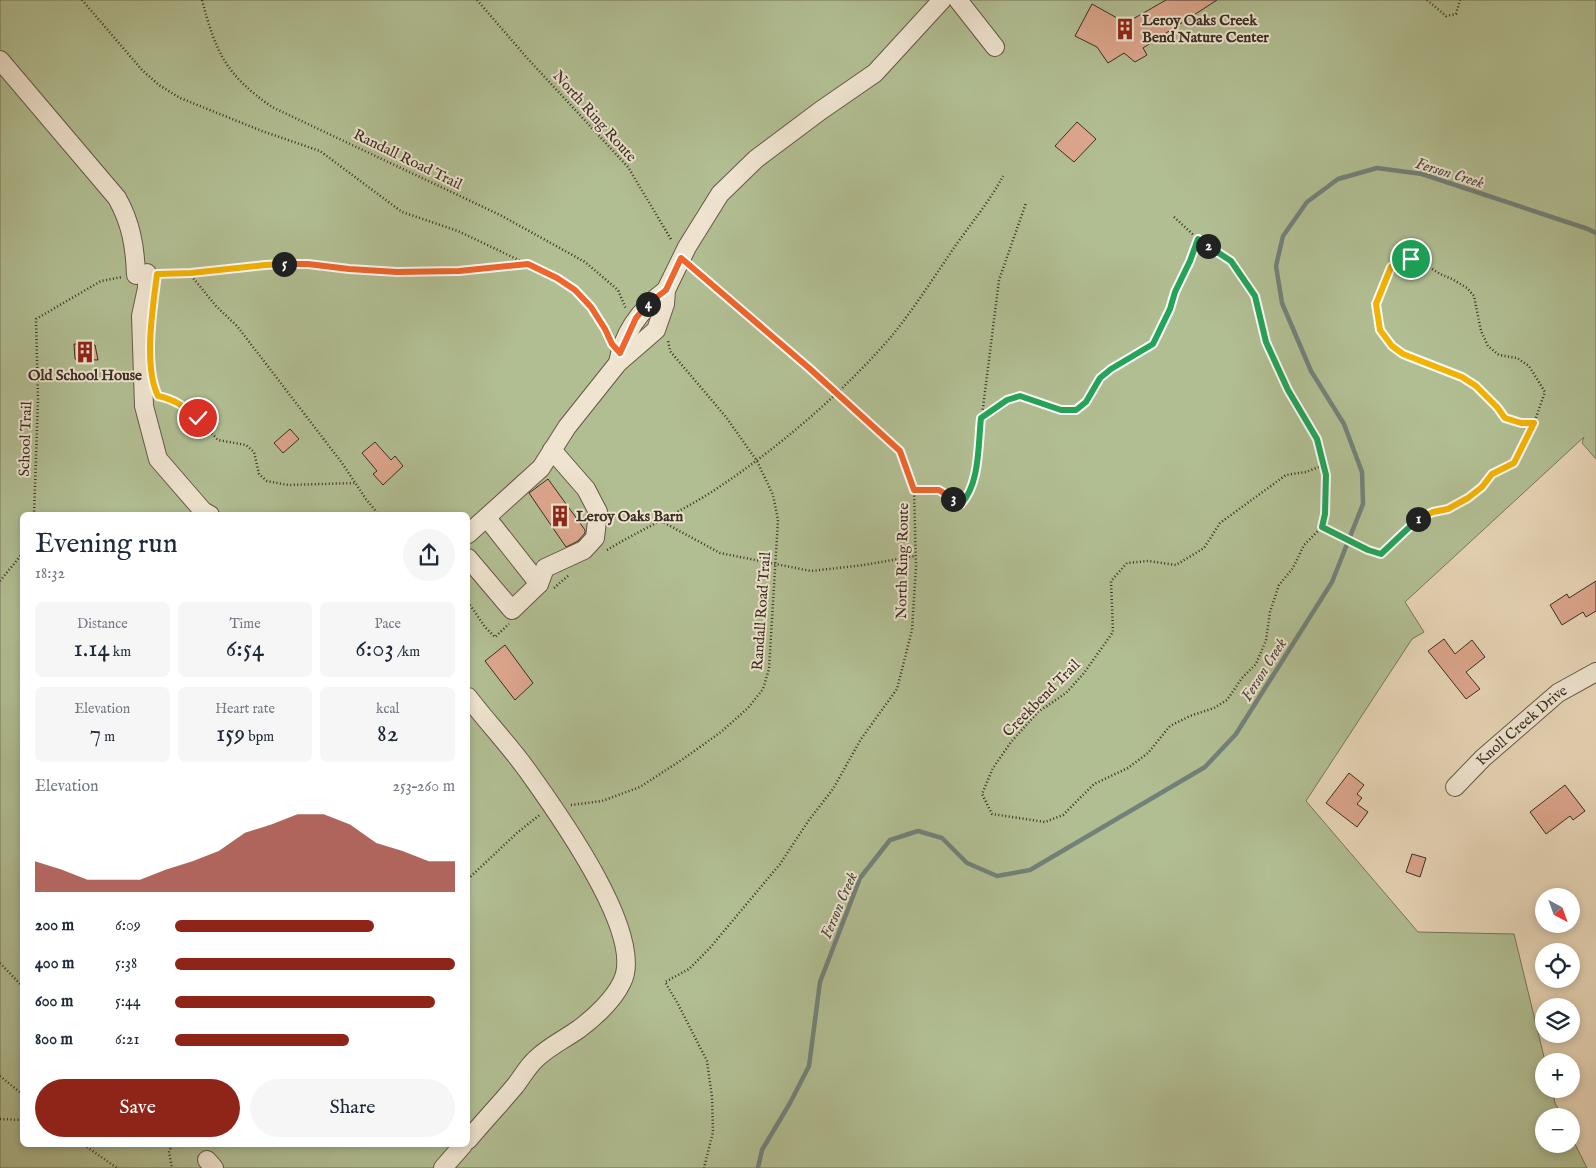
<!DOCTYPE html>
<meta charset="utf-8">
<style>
body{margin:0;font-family:"IM FELL English",serif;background:#f6f6f7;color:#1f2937;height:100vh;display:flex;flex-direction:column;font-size:19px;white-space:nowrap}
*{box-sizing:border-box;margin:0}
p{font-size:16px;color:#747a83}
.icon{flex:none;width:28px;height:28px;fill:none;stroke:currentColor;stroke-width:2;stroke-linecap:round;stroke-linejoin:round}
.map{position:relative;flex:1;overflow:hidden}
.details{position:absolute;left:20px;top:512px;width:450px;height:635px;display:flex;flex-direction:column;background:#fff;border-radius:8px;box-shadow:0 2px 8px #0003}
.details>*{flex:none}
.needle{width:32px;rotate:139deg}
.controls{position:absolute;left:1535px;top:888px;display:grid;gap:10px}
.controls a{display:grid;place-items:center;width:45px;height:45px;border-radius:50%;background:#fff;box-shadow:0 2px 8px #0003;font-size:25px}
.pin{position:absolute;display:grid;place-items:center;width:42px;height:42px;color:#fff;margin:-21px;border:2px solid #fff;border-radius:50%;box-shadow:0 1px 5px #0007}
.km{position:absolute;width:25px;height:25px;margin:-12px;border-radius:50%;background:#222;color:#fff;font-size:14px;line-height:25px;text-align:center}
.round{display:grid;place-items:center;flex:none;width:52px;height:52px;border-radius:26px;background:#f6f6f7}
.head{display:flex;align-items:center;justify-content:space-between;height:85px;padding:0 15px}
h1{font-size:28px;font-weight:600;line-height:38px}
.metrics{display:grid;grid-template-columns:repeat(3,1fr);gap:8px;height:85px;padding:5px 15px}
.metrics div{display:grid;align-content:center;border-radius:8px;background:#f6f6f7;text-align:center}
.metrics b{font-size:25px;font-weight:600}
.metrics small{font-size:14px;font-weight:400}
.metrics p{font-size:14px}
.chart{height:140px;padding:10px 15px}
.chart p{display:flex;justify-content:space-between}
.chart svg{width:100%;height:90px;margin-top:5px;fill:#8f2418;opacity:.7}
.cta{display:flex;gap:10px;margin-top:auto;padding:10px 15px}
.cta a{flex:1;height:58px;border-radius:30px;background:#8f2418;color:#fff;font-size:20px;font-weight:600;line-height:58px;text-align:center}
.cta a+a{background:#f6f6f7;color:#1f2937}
ul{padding:0 15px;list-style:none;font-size:16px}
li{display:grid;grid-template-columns:80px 60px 1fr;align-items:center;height:38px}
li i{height:12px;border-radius:6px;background:#8f2418}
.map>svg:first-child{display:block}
</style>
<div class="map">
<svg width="1596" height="1168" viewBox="0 0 1596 1168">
<rect width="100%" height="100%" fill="#e7d5b6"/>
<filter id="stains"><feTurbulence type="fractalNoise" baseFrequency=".004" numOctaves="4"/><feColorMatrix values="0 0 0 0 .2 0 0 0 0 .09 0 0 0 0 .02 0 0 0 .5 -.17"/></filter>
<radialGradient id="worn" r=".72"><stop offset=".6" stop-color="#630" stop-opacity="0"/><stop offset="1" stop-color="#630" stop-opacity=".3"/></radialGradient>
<path fill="#b1be92" stroke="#76765a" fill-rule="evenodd" d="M 0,0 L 1596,0 L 1596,459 L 1582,443 L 1584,437 L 1405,602 L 1424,632 L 1412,639 L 1306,801 L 1418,932 L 1514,934 L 1545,1061 L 1544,1061 L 1544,1089 L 1552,1089 L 1555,1103 L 1562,1116 L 1544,1116 L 1544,1144 L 1571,1144 L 1571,1136 L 1587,1168 L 0,1168 ZM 22,515 L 468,515 L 468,1145 L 22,1145 Z"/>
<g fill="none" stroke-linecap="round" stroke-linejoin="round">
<path stroke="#728179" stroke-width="4.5" d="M 758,1168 L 762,1150 L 790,1103 L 809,1066 L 820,982 L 860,878 L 890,840 L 918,831 L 942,838 L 967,863 L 997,876 L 1030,870 L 1205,767 L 1236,734 L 1332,582 L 1363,504 L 1362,472 L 1344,424 L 1311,371 L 1282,303 L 1276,266 L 1283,236 L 1307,202 L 1338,179 L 1377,168 L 1422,174 L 1588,229 L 1596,233"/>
</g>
<path fill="#dca68d" stroke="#3a2e23" d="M 1166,0 L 1217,0 L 1143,48 L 1147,55 L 1135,62 L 1124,53 L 1108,63 L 1097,47 L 1075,36 L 1092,4 L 1126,23 Z
M 1077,122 L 1096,139 L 1074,162 L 1055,146 Z
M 74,344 L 95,345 L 98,360 L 75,359 Z
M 290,429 L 299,439 L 283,453 L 274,443 Z
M 375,442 L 391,460 L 395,456 L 403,466 L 383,485 L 373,474 L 377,471 L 362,453 Z
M 548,479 L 585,530 L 585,533 L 578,541 L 566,547 L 529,493 Z
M 1596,581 L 1596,611 L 1586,617 L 1583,612 L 1562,625 L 1550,605 L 1567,594 L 1569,598 Z
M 1444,639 L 1455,654 L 1472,640 L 1485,657 L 1466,672 L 1480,689 L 1466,699 L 1428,651 Z
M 505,645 L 533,683 L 515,700 L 485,661 Z
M 1349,773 L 1364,785 L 1357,794 L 1362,798 L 1357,804 L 1368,812 L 1357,827 L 1326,803 Z
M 1565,785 L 1585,811 L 1573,820 L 1570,816 L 1546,834 L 1530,812 Z
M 1412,854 L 1426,858 L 1420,877 L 1406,872 Z"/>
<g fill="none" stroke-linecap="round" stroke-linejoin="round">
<g stroke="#655848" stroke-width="20">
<g id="minor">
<path d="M 958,0 L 995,47"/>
<path d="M 0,60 L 117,198 C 131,223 135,246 136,275"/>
<path d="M 147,273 L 147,288 L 141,316 L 144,406 L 158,459 L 203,511 L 210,515"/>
<path d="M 618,363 C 623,332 642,308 666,290"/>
<path d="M 468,534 L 541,468 L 567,427 L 618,363 L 656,330 L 665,304 L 666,290 L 687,247 L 720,194 L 756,159 L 820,111 L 875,73 L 942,0"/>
<path d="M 468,558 L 512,610 L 539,584 L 487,518"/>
<path d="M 539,584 L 545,568 L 584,550 L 595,538 L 598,512 L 586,489 L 552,450"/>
<path d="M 468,697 C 487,722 509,745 527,770 C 555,809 646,935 622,982 C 614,999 595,1017 579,1029 C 565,1039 548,1047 536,1059 C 528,1066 522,1077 515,1086 C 500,1104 483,1122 468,1140"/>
<path id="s1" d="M 1455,787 L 1483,758 L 1558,693 L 1596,672"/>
<path d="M 207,1160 L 214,1168"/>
<path d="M 443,1168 L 463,1145"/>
</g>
</g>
<path stroke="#3a2e23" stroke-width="2.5" stroke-dasharray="1 2.5" stroke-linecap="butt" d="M 82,0 L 142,70 L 159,85 L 180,98 L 262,131 L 320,151 L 402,212 L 458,231 L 527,264
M 202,0 C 216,53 226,75 272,107 L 502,216 L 585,262 L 618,290 L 626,309
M 477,0 L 528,59 L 628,167 L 672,241
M 1427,0 L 1446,16 L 1456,14 L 1460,0
M 1174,217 L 1198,239 L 1231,261 L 1255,296 L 1266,342 L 1288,390 L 1317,439 L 1326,475 L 1325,514 L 1322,527 L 1304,545 L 1293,568 L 1279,585 L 1270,612 L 1266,640 L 1256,664 L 1242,678 L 1227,700 L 1214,708 L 1190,716 L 1170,726 L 1148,753 L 1128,768 L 1094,784 L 1063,815 L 1045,822 L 992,814 L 982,794 L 993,768 L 1011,742 L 1038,712 L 1066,693 L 1084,673 L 1113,632 L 1111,581 L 1127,563 L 1148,561 L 1176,565 L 1204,548 L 1220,523 L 1286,475 L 1306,472 L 1324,465
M 694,269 L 809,368 L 900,451 L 914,490 L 916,566 L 912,630 L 897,689 L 861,739 L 833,789 L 809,820 L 780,864 L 709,949 L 689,969 L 665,982 L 678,1004 L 707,1061 L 712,1097 L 713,1132 L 704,1168
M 162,273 L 191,273 L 265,265 L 308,263 L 349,269 L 397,272 L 459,271 L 528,264 L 557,278 L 575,290 L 591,307 L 609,337
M 189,273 L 216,306 L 237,326 L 342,463 L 366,499 L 379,515
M 159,396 L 171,398 L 187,408 L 218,440 L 246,445 L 254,452 L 259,474 L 267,481 L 288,485 L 356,483
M 982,418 L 1007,400 L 1020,396 L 1061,410 L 1076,410 L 1086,402 L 1100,378 L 1111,369 L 1153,344 L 1170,309 L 1175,292 L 1190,261 L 1198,239
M 914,490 L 939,489 L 961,504 L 968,497 L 974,479 L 999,280 L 1026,203
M 34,515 L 38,400 L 36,319 L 101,281 L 122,277
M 661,521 L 720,553 L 811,571 L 864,565 L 915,556
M 1322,527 L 1369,550 L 1381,554 L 1420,517 L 1433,511 L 1448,509 L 1468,498 L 1482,487 L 1492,474 L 1514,463 L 1534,423 L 1545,392 L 1529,366 L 1517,358 L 1499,355 L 1488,346 L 1481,331 L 1474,296 L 1467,288 L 1452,279 L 1440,274 L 1423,263 L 1411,259 L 1402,260 L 1391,267 L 1376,304 L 1380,330 L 1392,346 L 1403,354 L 1462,377 L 1476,386 L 1497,407 L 1505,418 L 1521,423 L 1534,423
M 607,550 C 645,527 686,510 722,485 C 782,445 849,387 895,332 C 917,304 936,274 956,245 C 972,222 990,201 1003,176
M 0,581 L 22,554
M 554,588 L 569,575
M 468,602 L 485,627 L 495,637 L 509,624
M 571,805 L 602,801 L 640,787 L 683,759 L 721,732 L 748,708 L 763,689 L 769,669 L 778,520 L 773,495 L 757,461 L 726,417 L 670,351 L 668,340
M 468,879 L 518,832 L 541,814
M 0,963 L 22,986
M 0,1076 L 22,1094
M 0,1119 L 22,1120
M 84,1145 L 117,1168
M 172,1145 L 169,1152 L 172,1168"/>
<use href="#minor" stroke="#efe4d0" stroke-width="18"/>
</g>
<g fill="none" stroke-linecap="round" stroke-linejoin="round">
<g stroke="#fff" stroke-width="10">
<path id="split-1" d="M 1411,259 L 1402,260 L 1391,267 L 1376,304 L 1380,330 L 1392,346 L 1403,354 L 1462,377 L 1476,386 L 1497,407 L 1505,418 L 1521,423 L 1534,423 L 1514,463 L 1492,474 L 1482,487 L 1468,498 L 1448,509 L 1433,512 L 1418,519"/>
</g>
<g stroke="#fff" stroke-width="10">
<path id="split-2" d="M 1208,246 L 1231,261 L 1255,296 L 1266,342 L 1288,390 L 1317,439 L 1326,475 L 1325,514 L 1322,527 L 1368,550 L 1381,554 L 1418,519"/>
</g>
<g stroke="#fff" stroke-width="10">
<path id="split-3" d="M 953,499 L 961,504 C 980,484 978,445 981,418 L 1007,400 L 1020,396 L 1061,410 L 1076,410 L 1086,402 L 1100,378 L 1111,369 L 1153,344 L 1170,309 L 1175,292 L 1190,261 L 1198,239 L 1208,246"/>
</g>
<g stroke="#fff" stroke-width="10">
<path id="split-4" d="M 648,304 L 666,290 L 681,258 L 809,368 L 900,451 L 914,490 L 939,490 L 953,499"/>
</g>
<g stroke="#fff" stroke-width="10">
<path id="split-5" d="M 284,264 L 308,264 L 349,269 L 397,272 L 459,271 L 528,264 L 557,278 L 575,290 L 591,307 L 605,329 L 612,344 L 620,353 L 636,318 L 648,304"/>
</g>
<g stroke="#fff" stroke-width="10">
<path id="split-6" d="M 198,418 C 185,407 174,399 158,396 C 143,365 153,307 157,274 L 191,273 L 265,265 L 284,264"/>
</g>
<use href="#split-1" stroke="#f5b400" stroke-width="6"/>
<use href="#split-2" stroke="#22a559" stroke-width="6"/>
<use href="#split-3" stroke="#22a559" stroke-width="6"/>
<use href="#split-4" stroke="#f0652b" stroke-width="6"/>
<use href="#split-5" stroke="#f0652b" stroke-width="6"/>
<use href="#split-6" stroke="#f5b400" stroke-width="6"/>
</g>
<defs>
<g id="building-bare" transform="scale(1.725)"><path d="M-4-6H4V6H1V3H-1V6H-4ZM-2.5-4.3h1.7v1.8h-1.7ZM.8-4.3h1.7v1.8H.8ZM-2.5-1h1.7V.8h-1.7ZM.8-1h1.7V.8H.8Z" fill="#8f2418" stroke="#efe4d0" stroke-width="2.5" paint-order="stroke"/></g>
</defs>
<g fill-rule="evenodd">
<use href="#building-bare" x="1125" y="29"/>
<use href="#building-bare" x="85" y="352"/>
<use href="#building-bare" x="560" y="516"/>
</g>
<g text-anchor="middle" stroke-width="4" stroke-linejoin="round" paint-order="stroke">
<g font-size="15" font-weight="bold" fill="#3a2e23" stroke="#efe4d0" text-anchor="start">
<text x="1142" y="25">Leroy Oaks Creek<tspan x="1142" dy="17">Bend Nature Center</tspan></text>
<text x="85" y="380" text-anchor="middle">Old School House</text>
<text x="576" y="521">Leroy Oaks Barn</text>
</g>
<g font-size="15" fill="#3a2e23" stroke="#efe4d0">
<text transform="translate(595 116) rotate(48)" y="5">North Ring Route</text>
<text transform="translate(408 159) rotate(26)" y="5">Randall Road Trail</text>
<text transform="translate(25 439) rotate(-88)" y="5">School Trail</text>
<text transform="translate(902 561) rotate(-89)" y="5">North Ring Route</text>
<text transform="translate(761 611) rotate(-86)" y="5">Randall Road Trail</text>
<text transform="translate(1041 698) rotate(-45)" y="5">Creekbend Trail</text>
<text dy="5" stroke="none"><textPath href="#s1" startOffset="91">Knoll Creek Drive</textPath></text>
</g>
<g font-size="16" font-style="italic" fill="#4d4a40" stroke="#efe4d0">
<text transform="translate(1450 172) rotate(17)" y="6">Ferson Creek</text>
<text transform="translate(1263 669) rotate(-58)" y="6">Ferson Creek</text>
<text transform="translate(838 905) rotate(-67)" y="6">Ferson Creek</text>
</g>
</g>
<rect width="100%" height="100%" filter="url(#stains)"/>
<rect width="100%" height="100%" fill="url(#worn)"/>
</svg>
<div class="controls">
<a><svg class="needle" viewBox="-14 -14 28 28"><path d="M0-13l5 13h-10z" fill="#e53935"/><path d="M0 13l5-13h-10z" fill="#747a83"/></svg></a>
<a><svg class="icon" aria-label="locate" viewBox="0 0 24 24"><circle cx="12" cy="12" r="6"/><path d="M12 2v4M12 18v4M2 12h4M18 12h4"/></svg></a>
<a><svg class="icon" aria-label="layers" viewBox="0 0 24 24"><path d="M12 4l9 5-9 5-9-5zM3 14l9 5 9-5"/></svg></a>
<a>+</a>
<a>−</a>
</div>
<div class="pin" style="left:1411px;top:259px;background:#1e9e55"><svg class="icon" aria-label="arrive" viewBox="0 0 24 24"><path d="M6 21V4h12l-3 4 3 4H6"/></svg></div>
<div class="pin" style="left:198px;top:418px;background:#d93025"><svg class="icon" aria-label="check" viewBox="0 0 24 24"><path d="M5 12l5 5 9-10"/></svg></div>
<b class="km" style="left:1418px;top:519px">1</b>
<b class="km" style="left:1208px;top:246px">2</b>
<b class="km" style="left:953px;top:499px">3</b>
<b class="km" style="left:648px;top:304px">4</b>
<b class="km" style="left:284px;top:264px">5</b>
<section class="details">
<div class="head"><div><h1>Evening run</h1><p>18:32</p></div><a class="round"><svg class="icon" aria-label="share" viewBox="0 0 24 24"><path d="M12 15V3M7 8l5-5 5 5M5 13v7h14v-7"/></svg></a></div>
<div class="metrics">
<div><p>Distance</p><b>1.14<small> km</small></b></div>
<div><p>Time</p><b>6:54</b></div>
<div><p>Pace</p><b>6:03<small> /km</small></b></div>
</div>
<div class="metrics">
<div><p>Elevation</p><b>7<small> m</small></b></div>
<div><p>Heart rate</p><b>159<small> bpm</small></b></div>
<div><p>kcal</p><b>82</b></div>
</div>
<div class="chart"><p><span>Elevation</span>253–260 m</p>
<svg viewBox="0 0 160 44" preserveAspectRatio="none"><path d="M0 44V29L10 33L20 38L30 38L40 38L50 33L60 29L70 24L80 15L90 11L100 6L110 6L120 11L130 20L140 24L150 29L160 29V44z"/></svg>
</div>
<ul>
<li><b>200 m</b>6:09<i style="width:71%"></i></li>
<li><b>400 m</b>5:38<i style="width:100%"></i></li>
<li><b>600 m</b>5:44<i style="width:93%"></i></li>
<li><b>800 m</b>6:21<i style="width:62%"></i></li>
</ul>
<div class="cta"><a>Save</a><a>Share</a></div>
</section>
</div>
